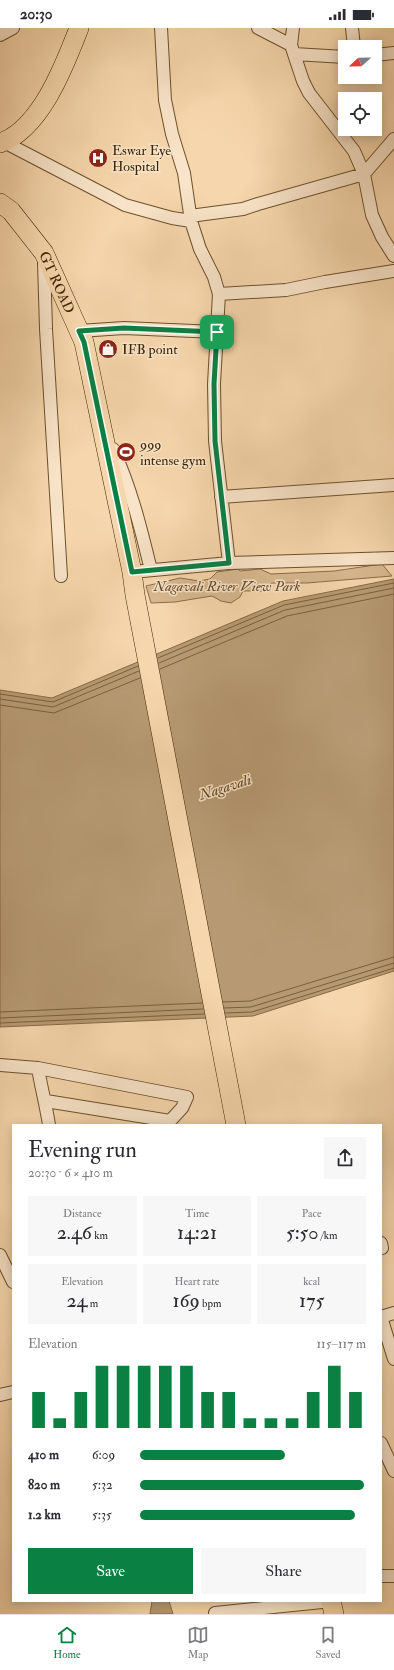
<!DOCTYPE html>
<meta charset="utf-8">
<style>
body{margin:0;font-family:"IM FELL Double Pica",serif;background:#f7f7f7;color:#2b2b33;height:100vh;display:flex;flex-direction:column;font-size:15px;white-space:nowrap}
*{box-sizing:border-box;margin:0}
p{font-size:13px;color:#7c7c81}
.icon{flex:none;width:22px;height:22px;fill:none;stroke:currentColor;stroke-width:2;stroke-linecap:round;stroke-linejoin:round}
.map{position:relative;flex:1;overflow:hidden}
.sheet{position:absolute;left:12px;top:1096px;width:370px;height:478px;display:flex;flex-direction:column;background:#fff;border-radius:0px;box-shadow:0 2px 10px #0003}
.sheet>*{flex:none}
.needle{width:26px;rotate:248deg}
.tools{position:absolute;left:338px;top:12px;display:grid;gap:8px}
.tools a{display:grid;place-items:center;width:44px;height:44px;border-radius:0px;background:#fff;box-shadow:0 2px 10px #0003;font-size:20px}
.pin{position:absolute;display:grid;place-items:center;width:34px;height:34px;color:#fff;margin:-17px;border-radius:8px;box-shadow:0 2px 6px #0006}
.round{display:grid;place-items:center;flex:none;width:42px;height:42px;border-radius:0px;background:#f7f7f7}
.headline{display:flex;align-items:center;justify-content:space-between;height:68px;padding:0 16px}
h1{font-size:22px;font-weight:600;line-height:30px}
.figures{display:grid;grid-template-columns:repeat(3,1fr);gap:6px;height:68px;padding:4px 16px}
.figures div{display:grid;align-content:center;border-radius:0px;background:#f7f7f7;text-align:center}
.figures b{font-size:20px;font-weight:600}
.figures small{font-size:11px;font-weight:400}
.figures p{font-size:11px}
.chart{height:112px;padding:8px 16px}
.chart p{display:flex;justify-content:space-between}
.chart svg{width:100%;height:72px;margin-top:4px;stroke:#0b8043;stroke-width:6}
.action{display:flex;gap:8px;margin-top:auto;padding:8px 16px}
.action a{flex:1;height:46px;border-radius:0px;background:#0b8043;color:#fff;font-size:16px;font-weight:600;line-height:46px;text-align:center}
.action a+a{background:#f7f7f7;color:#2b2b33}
ul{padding:0 16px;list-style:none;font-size:13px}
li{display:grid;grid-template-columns:64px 48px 1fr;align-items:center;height:30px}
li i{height:10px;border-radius:5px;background:#0b8043}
.status{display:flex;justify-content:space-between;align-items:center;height:28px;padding:0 20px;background:#fff;direction:ltr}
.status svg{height:11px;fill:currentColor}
.tabs{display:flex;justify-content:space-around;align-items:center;height:56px;border-top:1px solid #e1e1e2;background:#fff;font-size:11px;color:#7c7c81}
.tabs a{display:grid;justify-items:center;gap:2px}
.tabs .current{color:#0b8043}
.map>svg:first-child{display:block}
</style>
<div class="status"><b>20:30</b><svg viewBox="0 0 49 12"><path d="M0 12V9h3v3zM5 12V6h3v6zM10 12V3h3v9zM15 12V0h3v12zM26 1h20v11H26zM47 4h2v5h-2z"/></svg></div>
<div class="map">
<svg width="394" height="1586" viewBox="0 0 394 1586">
<rect width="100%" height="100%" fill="#f6d6ac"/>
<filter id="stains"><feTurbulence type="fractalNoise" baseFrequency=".005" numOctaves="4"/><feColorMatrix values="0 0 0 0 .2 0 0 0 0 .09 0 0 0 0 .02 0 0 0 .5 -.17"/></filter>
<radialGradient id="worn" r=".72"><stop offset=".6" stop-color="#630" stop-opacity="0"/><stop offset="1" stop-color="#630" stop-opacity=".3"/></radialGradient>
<path fill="#d7b88f" stroke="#8a6e49" d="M 382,536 L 392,548 L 307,555 L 272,555 L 262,563 L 243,563 L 240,569 L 231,575 L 221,573 L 212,568 L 175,574 L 151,575 L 146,558 L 180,550 L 199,553 L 210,551 L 217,544 L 238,541 L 240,543 L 260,541 L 271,546 L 334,543 Z"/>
<path fill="#b79a73" stroke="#866b46" d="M 394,551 L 394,943 L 253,988 L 0,999 L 0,662 L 52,670 L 283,573 Z
M 152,1573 L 169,1573 L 173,1586 L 150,1586 Z"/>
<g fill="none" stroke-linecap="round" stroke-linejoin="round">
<path stroke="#7a603b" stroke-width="1" d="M 158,630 L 284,577 L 394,555
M 159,635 L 285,582 L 394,560
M 160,641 L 287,588 L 394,566
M 0,666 L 53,674 L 138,638
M 0,671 L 53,679 L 139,643
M 0,677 L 54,685 L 140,650
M 223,974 L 250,973 L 394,929
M 224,980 L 251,979 L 394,935
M 0,984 L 202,975
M 225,985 L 252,984 L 394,940
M 0,990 L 203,981
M 0,995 L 204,986"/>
<g stroke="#6b512d" stroke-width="14">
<path id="minor" d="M 161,0 L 165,72 L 172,106 L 184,145 L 191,193 L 200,221 L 214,249 L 219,266 L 214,356 L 215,413 L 229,535
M 352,0 L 354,19
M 0,7 L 13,0
M 291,17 L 293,0
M 294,26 L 345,29
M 375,27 L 394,25
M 394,111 L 364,146 L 372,187 L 382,209 L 394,228
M 4,114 L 125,177 L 172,190 L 191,193
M 190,188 L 243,181 L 258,176 L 364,146 L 354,123 L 309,65 L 303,53 L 291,17 L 258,0
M 44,234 L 46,301 L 61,548
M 219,266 L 286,262 L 325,254 L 394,243
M 79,303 L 124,300 L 217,304
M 113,421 C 131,460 141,501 151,542
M 221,469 L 394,457
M 132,544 L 229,535 L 394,530
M 0,1037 L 38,1040
M 46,1073 L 170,1093
M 49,1097 C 46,1077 41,1059 38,1040 L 187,1069 L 182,1080 L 170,1093 L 169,1097
M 381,1215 L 382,1220
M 0,1227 L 13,1254
M 381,1289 L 394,1331
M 381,1289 L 394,1285
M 0,1367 L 13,1364
M 381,1415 L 394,1443
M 381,1548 L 394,1548
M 215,1585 L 322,1574"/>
</g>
<g stroke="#3d2503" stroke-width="20">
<g id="primary">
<path d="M 0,115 C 41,101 65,36 79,0"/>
<path id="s1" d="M 0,175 L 11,183 L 44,225 L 84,314 L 132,544 L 135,567 L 236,1097"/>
<path d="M 331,1573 L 334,1586"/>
</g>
</g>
<use href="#minor" stroke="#f9e4c9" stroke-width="12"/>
<use href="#primary" stroke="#f6d6ac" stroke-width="19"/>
</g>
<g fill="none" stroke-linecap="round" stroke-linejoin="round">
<g stroke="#fff" stroke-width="8">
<path id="route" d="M 124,300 L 217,304 L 214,356 L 215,413 L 229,535 L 132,544 L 84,314 L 79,303 Z"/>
</g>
<use href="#route" stroke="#0b8043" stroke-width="5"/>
</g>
<defs>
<g id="hospital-disc" transform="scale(1)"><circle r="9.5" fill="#8f2418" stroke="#f9e4c9"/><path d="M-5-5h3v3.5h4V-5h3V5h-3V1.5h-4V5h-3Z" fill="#fff"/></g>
<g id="shop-disc" transform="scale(1)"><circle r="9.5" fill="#8f2418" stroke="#f9e4c9"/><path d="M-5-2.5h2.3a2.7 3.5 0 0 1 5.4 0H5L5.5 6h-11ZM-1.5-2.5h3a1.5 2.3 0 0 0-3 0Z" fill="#fff"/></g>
<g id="stadium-disc" transform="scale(1)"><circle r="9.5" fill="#8f2418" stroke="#f9e4c9"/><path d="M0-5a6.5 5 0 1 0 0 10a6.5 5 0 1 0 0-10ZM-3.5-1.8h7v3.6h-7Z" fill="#fff"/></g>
</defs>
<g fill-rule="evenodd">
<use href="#hospital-disc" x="98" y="130"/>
<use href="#shop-disc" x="108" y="321"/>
<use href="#stadium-disc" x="126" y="424"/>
</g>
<g text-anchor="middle" stroke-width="3" stroke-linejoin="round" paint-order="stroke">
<g font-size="14" fill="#3d2503" stroke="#f9e4c9" text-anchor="start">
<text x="112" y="127">Eswar Eye<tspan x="112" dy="16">Hospital</tspan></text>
<text x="122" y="326">IFB point</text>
<text x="140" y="421">999<tspan x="140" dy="16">intense gym</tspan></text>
</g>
<g font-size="14" fill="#3d2503" stroke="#f9e4c9">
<text dy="5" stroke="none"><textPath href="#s1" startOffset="99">GT ROAD</textPath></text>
</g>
<g font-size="14" font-style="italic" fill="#644a26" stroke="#f9e4c9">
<text x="227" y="563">Nagavali River View Park</text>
</g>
<g font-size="15" font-style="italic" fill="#624825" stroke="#f9e4c9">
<text transform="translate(225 759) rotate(-18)" y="5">Nagavali</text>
</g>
</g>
<rect width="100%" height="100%" filter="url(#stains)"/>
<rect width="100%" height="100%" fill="url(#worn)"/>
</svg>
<div class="tools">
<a><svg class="needle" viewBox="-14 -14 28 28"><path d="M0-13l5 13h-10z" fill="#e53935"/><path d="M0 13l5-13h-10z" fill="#7c7c81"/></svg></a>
<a><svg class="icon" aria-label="locate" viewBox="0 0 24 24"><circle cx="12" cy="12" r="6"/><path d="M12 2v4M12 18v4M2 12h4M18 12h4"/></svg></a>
</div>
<div class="pin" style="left:217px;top:304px;background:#1e9e55"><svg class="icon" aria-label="arrive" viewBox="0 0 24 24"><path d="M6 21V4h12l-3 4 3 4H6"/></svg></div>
<section class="sheet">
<div class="headline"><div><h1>Evening run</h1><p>20:30 · 6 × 410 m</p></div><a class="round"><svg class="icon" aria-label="share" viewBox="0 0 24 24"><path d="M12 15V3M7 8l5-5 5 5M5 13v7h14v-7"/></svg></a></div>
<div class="figures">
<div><p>Distance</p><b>2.46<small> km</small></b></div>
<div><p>Time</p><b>14:21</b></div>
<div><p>Pace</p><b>5:50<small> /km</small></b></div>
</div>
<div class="figures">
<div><p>Elevation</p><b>24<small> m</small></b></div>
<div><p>Heart rate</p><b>169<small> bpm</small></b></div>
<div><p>kcal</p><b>175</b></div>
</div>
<div class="chart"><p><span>Elevation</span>115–117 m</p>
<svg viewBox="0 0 160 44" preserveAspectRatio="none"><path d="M5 44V22M15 44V38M25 44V22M35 44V6M45 44V6M55 44V6M65 44V6M75 44V6M85 44V22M95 44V22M105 44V38M115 44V38M125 44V38M135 44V22M145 44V6M155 44V22"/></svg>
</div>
<ul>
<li><b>410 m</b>6:09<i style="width:64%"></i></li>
<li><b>820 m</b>5:32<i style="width:99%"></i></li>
<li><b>1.2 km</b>5:35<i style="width:95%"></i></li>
</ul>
<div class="action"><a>Save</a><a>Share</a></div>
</section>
</div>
<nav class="tabs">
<a class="current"><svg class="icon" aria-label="home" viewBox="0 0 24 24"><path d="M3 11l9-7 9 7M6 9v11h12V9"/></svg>Home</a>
<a><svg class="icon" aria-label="map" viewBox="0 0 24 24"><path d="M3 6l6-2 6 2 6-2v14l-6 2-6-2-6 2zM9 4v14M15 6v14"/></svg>Map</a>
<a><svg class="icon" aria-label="saved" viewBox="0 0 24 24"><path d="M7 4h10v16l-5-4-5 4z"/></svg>Saved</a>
</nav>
